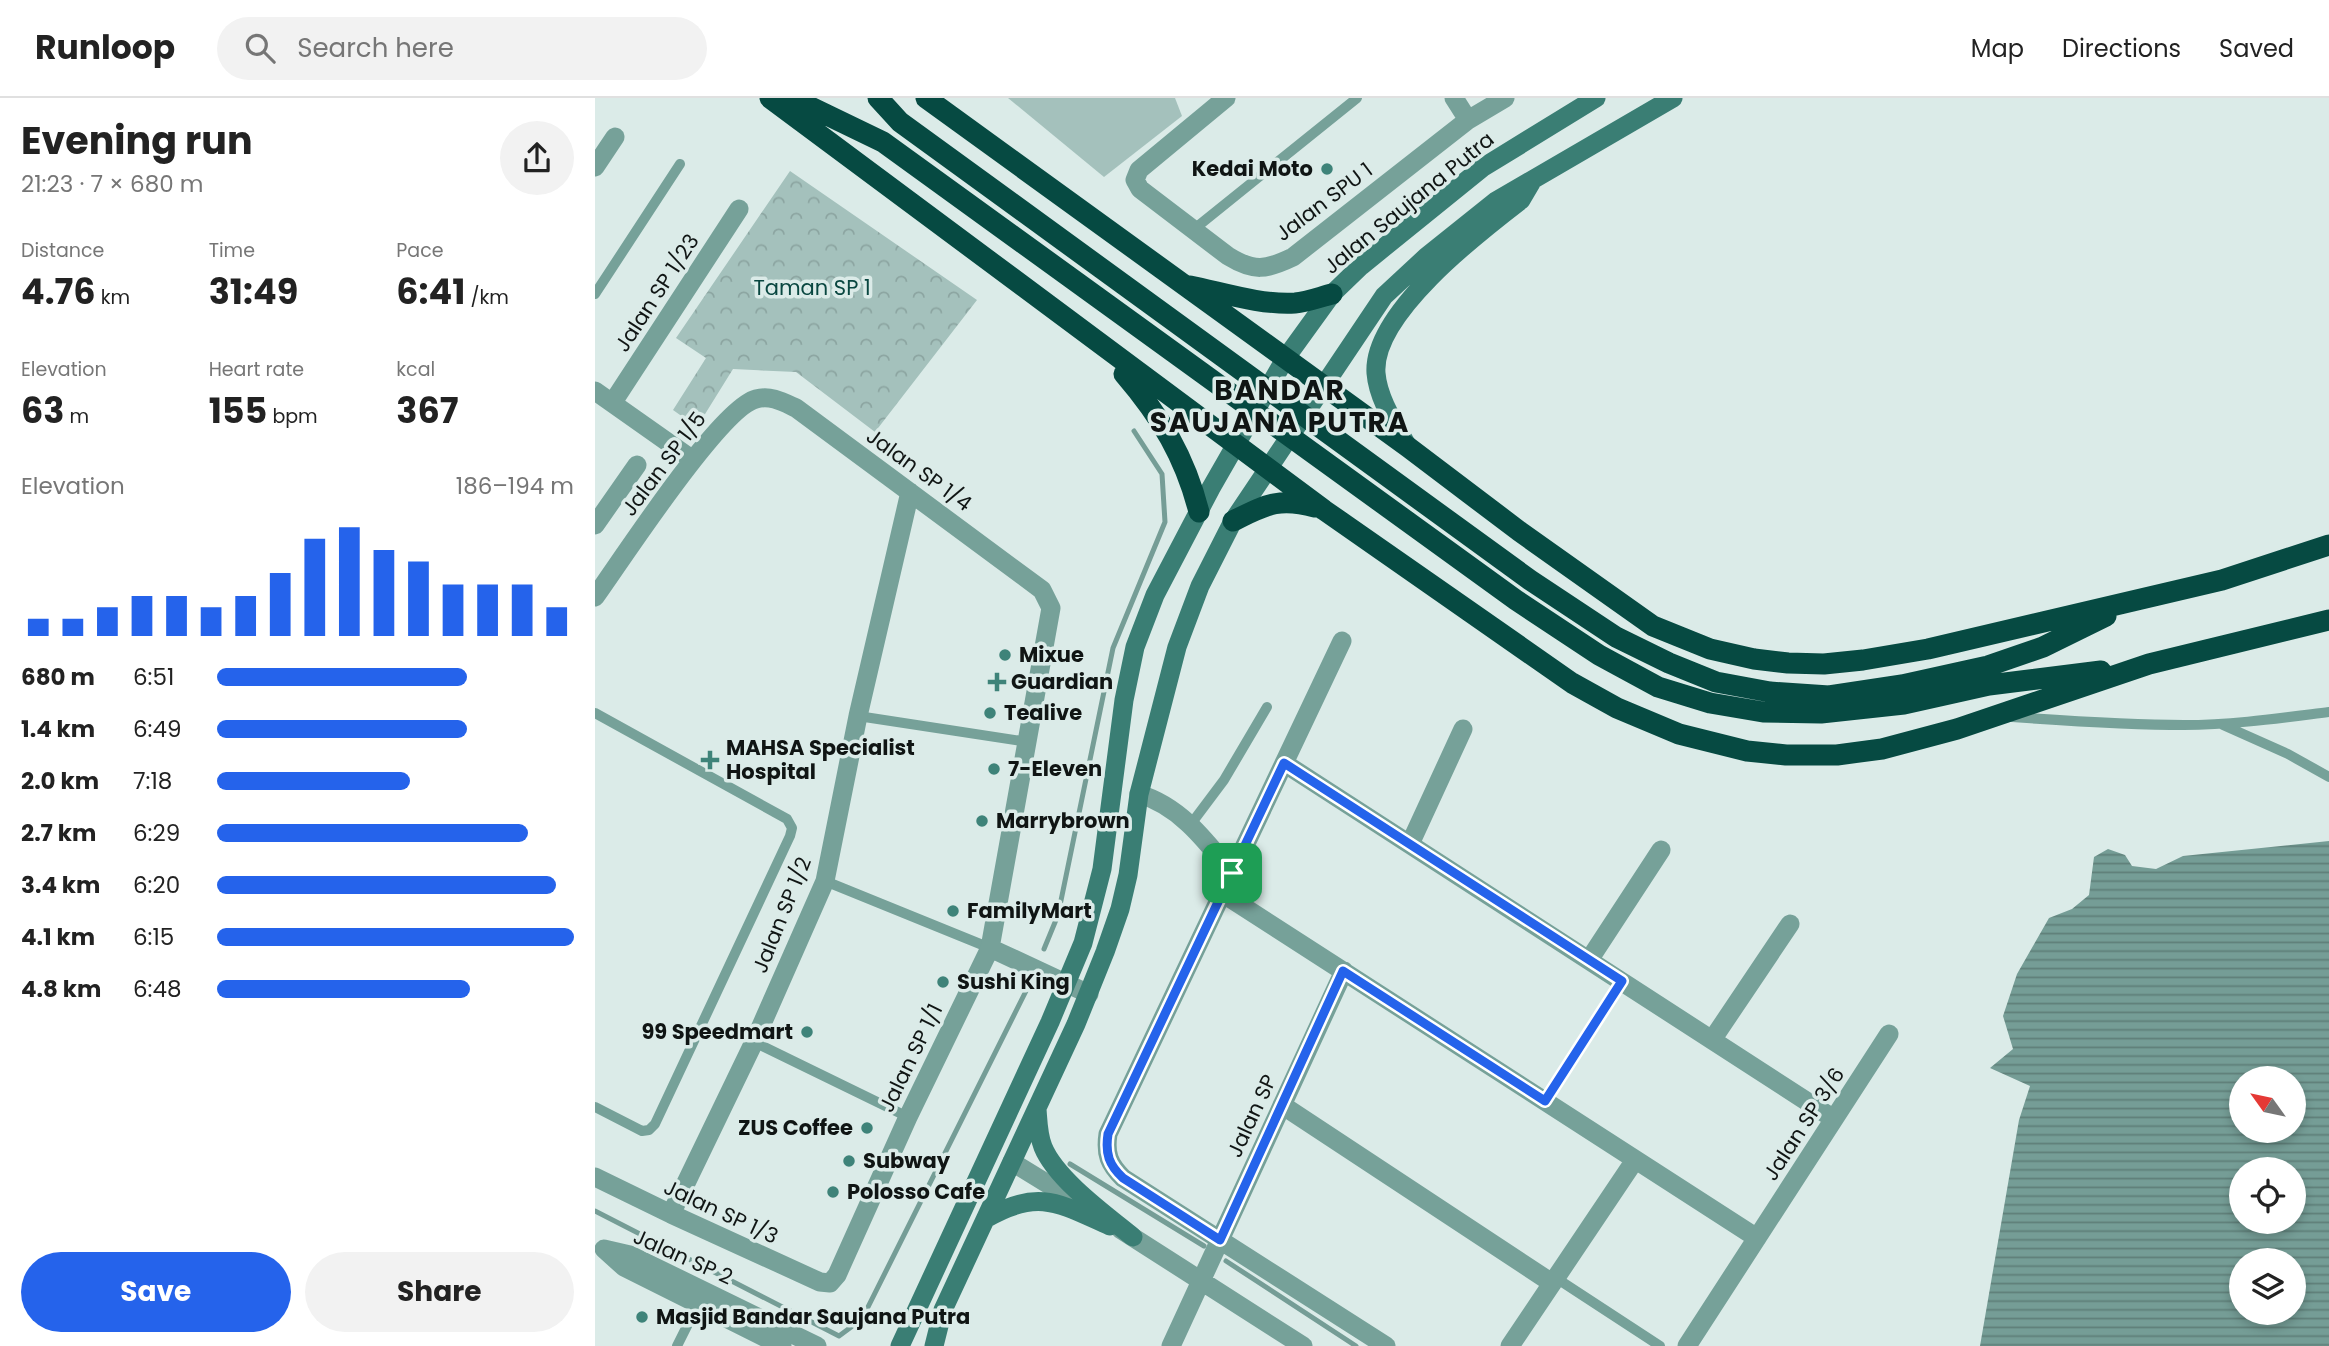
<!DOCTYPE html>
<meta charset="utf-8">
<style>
body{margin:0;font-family:Poppins,sans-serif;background:#f2f2f2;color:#222;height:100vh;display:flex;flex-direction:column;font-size:26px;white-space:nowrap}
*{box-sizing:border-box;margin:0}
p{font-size:23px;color:#767676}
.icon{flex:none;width:38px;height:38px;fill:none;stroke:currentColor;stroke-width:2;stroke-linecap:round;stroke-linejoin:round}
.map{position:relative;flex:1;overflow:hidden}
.side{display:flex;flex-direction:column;background:#fff;width:595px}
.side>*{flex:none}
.needle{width:46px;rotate:303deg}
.tools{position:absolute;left:1634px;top:968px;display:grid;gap:14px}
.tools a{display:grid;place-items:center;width:77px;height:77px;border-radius:50%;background:#fff;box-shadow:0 4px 10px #0003;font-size:35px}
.pin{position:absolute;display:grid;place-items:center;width:60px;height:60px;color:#fff;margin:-30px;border-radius:14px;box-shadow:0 4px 10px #0006}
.round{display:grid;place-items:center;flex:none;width:74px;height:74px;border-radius:37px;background:#f2f2f2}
.headline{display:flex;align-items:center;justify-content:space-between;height:119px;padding:0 21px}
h1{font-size:38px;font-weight:700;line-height:52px}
.figures{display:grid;grid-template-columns:repeat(3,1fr);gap:10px;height:119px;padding:7px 21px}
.figures div{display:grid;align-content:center}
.figures b{font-size:35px;font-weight:700}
.figures small{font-size:19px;font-weight:400}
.figures p{font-size:19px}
.chart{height:196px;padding:14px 21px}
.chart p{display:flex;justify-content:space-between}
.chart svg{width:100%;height:126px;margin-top:7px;stroke:#2563eb;stroke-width:6}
.primary-button{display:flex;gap:14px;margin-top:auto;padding:14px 21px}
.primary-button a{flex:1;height:80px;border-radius:42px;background:#2563eb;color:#fff;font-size:28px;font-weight:700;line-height:80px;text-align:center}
.primary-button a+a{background:#f2f2f2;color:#222}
ul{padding:0 21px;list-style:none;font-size:23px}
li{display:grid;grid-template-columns:112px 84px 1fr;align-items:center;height:52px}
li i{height:18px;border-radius:9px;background:#2563eb}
header{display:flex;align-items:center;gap:42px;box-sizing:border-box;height:98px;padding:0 35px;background:#fff;border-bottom:2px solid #e0e0e0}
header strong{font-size:33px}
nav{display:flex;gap:38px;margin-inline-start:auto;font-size:24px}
.search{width:490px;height:63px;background:#f2f2f2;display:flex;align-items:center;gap:18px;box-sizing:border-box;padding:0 24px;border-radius:38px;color:#767676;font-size:26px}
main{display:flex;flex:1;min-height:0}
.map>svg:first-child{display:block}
</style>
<header>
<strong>Runloop</strong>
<div class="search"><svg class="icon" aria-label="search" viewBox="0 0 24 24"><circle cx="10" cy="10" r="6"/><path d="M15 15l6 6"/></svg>Search here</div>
<nav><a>Map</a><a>Directions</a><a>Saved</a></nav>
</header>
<main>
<section class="side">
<div class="headline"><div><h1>Evening run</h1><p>21:23 · 7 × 680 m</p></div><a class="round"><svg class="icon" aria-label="share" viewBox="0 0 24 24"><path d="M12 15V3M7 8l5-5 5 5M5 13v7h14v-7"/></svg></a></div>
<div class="figures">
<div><p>Distance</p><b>4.76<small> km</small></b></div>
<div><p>Time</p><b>31:49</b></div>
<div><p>Pace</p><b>6:41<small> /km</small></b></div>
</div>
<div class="figures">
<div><p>Elevation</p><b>63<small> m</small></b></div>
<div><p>Heart rate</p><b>155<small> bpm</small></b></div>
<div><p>kcal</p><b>367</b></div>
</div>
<div class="chart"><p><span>Elevation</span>186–194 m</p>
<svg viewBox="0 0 160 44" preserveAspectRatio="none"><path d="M5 44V38M15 44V38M25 44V34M35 44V30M45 44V30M55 44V34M65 44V30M75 44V22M85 44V10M95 44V6M105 44V14M115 44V18M125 44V26M135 44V26M145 44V26M155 44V34"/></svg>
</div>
<ul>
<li><b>680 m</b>6:51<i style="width:70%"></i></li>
<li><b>1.4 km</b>6:49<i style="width:70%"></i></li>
<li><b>2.0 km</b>7:18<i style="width:54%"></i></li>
<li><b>2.7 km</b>6:29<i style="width:87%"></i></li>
<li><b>3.4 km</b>6:20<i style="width:95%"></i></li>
<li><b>4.1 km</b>6:15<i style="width:100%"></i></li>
<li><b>4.8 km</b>6:48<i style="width:71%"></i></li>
</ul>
<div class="primary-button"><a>Save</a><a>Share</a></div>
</section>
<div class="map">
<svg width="1734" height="1248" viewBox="0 0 1734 1248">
<defs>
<pattern id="park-crowns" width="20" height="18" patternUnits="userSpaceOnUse" patternTransform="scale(1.75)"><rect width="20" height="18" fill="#a4c1bc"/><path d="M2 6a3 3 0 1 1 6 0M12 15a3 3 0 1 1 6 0" fill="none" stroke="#8ca5a1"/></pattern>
<pattern id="water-rules" width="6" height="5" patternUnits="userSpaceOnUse" patternTransform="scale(1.75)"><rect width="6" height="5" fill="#759d96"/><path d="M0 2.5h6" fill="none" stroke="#5f7f79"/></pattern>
</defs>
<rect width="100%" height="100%" fill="#dbebe8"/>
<path fill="url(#park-crowns)" d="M 195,73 L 382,202 L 280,334 L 201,274 L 138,271 L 102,329 L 78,312 L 111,260 L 81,240 Z"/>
<path fill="#a4c1bc" d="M 413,0 L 580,0 L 587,18 L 509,79 Z"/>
<path fill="url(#water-rules)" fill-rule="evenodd" d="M 1734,743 L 1734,1248 L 1385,1248 L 1424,1022 L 1435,988 L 1395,970 L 1418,951 L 1408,918 L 1422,876 L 1454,820 L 1477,811 L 1494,797 L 1499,759 L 1513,751 L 1530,757 L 1537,768 L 1561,771 L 1588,758 ZM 1647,980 L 1699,980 L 1699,1032 L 1647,1032 ZM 1647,1071 L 1699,1071 L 1699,1124 L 1647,1124 ZM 1647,1162 L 1699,1162 L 1699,1214 L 1647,1214 Z"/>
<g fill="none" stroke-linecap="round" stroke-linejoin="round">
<path stroke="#759d96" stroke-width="5" d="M 449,851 L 463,817 L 518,550 L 570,424 L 567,376 L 539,333
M 475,1066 L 609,1148
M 0,1113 L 244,1238 L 267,1221 L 432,891
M 631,1163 L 761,1248"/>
<path stroke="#76a199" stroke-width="10" d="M 598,132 L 762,0
M 0,196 L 85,66
M 0,615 L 192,721 L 197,730 L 195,738 L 60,1026 L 54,1032 L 47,1033 L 0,1009
M 263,618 L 433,644
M 1417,619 C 1474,623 1532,627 1589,627 C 1638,627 1686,620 1734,614
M 1628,627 L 1693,656 L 1734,679
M 596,726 L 629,682 L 672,609
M 230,783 L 395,850
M 159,944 L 313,1019
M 950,1003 L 1027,883
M 961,1180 L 1065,1248
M 82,1248 L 104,1204"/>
<path stroke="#76a199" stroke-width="19" d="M 631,0 L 544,72 L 540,82 L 545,91 L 633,158 C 659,174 671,172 698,159 L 873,22 L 910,0
M 859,0 L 873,22
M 0,69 L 20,39
M 0,293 L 98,362
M 18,304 L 144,111
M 0,427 L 42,367
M 0,499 C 26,463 125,310 161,301 C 176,297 188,304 201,310 L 447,492 L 456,510 L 395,850 L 313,1019 L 242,1177 L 235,1185 L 225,1184 L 76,1116 L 0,1079
M 747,543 L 513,1036 C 510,1056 514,1066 528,1080 L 791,1248
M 689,665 L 1239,1021
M 544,696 C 585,708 611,743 637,775
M 815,746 L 868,631
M 627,795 L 1162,1140
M 395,850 L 494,896
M 994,862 L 1066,752
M 1117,942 L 1195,826
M 687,1007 L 957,1185
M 417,1064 L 500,1115
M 76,1116 L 159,944 L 230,783 L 263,618 L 315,394
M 525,1131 L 708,1248
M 576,1248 L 749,873
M 915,1248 L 1040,1062
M 1092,1248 L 1294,936"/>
<path stroke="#76a199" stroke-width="19" d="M 187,1248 L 29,1169 L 9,1151 L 35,1157 L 222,1248"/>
<path stroke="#3a7e74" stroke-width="19" d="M 813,349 C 800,326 783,301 781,275 C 777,216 883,135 926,102 L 936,85
M 442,1011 C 443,1023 443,1037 448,1049 C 461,1081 511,1117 538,1139
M 392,1120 C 444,1090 465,1106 515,1128
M 305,1248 L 455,924 L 488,845 L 507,771 L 529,602 L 540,549 L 560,497 L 616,390 L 690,261 L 737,196 L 766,168 L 887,70 L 1001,0
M 339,1248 L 348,1212 L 481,926 L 510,854 L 525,811 L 533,777 L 544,696 L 582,549 L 605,488 L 638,423 L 789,198 L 831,159 L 901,103 L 1078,0"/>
<path stroke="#064a42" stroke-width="21" d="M 175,0 L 729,412 L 977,585 L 1022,610 L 1084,636 L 1152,653 L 1191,657 L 1242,657 L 1287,651 L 1362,631 L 1554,566 L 1734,522
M 197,0 L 288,44 L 921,502 L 1004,557 L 1063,589 L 1115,605 L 1168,614 L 1226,615 L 1309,606 L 1394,587 L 1506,573
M 283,0 L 305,24 L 935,482 L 1021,539 L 1074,565 L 1121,584 L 1175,594 L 1234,598 L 1307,587 L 1393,568 L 1448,549 L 1511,518
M 331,0 L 813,349 L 924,433 L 1058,528 L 1115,551 L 1159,561 L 1193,565 L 1229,566 L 1268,562 L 1333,551 L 1627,482 L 1734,447
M 595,188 C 629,195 665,207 700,205 C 712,204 725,199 737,196
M 529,276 C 566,319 590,359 604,414
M 638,423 C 671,407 683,399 720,409"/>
</g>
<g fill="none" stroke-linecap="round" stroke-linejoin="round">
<g stroke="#fff" stroke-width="14">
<path id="route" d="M 689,665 L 1027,883 L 950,1003 L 748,873 L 625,1142 L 528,1080 C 514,1067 510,1056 513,1036 Z"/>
</g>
<use href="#route" stroke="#2563eb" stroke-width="9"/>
</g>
<g fill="#3e8379" stroke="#dbebe8" stroke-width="2.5">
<circle cx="732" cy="71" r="7"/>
<circle cx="410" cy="557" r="7"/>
<path d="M398.5 573.5h7v7h7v7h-7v7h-7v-7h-7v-7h7z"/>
<circle cx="395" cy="615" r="7"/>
<path d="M111.5 651.5h7v7h7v7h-7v7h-7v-7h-7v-7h7z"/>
<circle cx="399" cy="671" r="7"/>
<circle cx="387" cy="723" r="7"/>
<circle cx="358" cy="813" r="7"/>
<circle cx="348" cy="884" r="7"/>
<circle cx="212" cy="934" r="7"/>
<circle cx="272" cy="1030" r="7"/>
<circle cx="254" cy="1063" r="7"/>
<circle cx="238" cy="1094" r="7"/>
<circle cx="47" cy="1219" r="7"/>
</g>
<g text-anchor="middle" stroke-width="7" stroke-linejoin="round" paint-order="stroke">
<g font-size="21" font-weight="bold" fill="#101514" stroke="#dbebe8" text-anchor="start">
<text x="718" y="78" text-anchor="end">Kedai Moto</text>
<text x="424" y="564">Mixue</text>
<text x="416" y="591">Guardian</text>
<text x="409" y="622">Tealive</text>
<text x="131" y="657">MAHSA Specialist<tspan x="131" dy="24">Hospital</tspan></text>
<text x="413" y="678">7-Eleven</text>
<text x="401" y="730">Marrybrown</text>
<text x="372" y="820">FamilyMart</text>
<text x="362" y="891">Sushi King</text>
<text x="198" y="941" text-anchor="end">99 Speedmart</text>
<text x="258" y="1037" text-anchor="end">ZUS Coffee</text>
<text x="268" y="1070">Subway</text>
<text x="252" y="1101">Polosso Cafe</text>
<text x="61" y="1226">Masjid Bandar Saujana Putra</text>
</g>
<g font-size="21" fill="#101514" stroke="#dbebe8">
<text transform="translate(729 104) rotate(-37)" y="7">Jalan SPU 1</text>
<text transform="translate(814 105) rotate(-39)" y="7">Jalan Saujana Putra</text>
<text transform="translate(62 195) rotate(-57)" y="7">Jalan SP 1/23</text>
<text transform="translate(69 366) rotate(-53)" y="7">Jalan SP 1/5</text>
<text transform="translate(324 372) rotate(36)" y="7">Jalan SP 1/4</text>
<text transform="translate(187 817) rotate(-68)" y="7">Jalan SP 1/2</text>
<text transform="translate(316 960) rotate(-64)" y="7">Jalan SP 1/1</text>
<text transform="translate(657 1018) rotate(-65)" y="7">Jalan SP</text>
<text transform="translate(1209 1026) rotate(-57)" y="7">Jalan SP 3/6</text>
<text transform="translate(126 1114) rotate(25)" y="7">Jalan SP 1/3</text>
<text transform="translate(88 1159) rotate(24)" y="7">Jalan SP 2</text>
</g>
<g font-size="21" fill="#094740" stroke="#dbebe8">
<text x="217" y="197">Taman SP 1</text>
</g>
<g font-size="28" font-weight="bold" letter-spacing="2" fill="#101514" stroke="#dbebe8">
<text x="685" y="302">BANDAR<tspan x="685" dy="32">SAUJANA PUTRA</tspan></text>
</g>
</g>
</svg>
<div class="tools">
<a><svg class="needle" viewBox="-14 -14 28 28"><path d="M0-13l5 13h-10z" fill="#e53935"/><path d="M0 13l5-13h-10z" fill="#767676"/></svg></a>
<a><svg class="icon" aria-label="locate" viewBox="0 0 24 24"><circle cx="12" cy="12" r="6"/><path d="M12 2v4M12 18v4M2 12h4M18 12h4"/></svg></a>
<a><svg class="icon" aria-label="layers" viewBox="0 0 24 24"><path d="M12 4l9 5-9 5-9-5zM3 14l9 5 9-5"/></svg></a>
</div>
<div class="pin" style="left:637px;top:775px;background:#1e9e55"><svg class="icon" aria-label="arrive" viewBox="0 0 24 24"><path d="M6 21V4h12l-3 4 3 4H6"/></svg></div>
</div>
</main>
